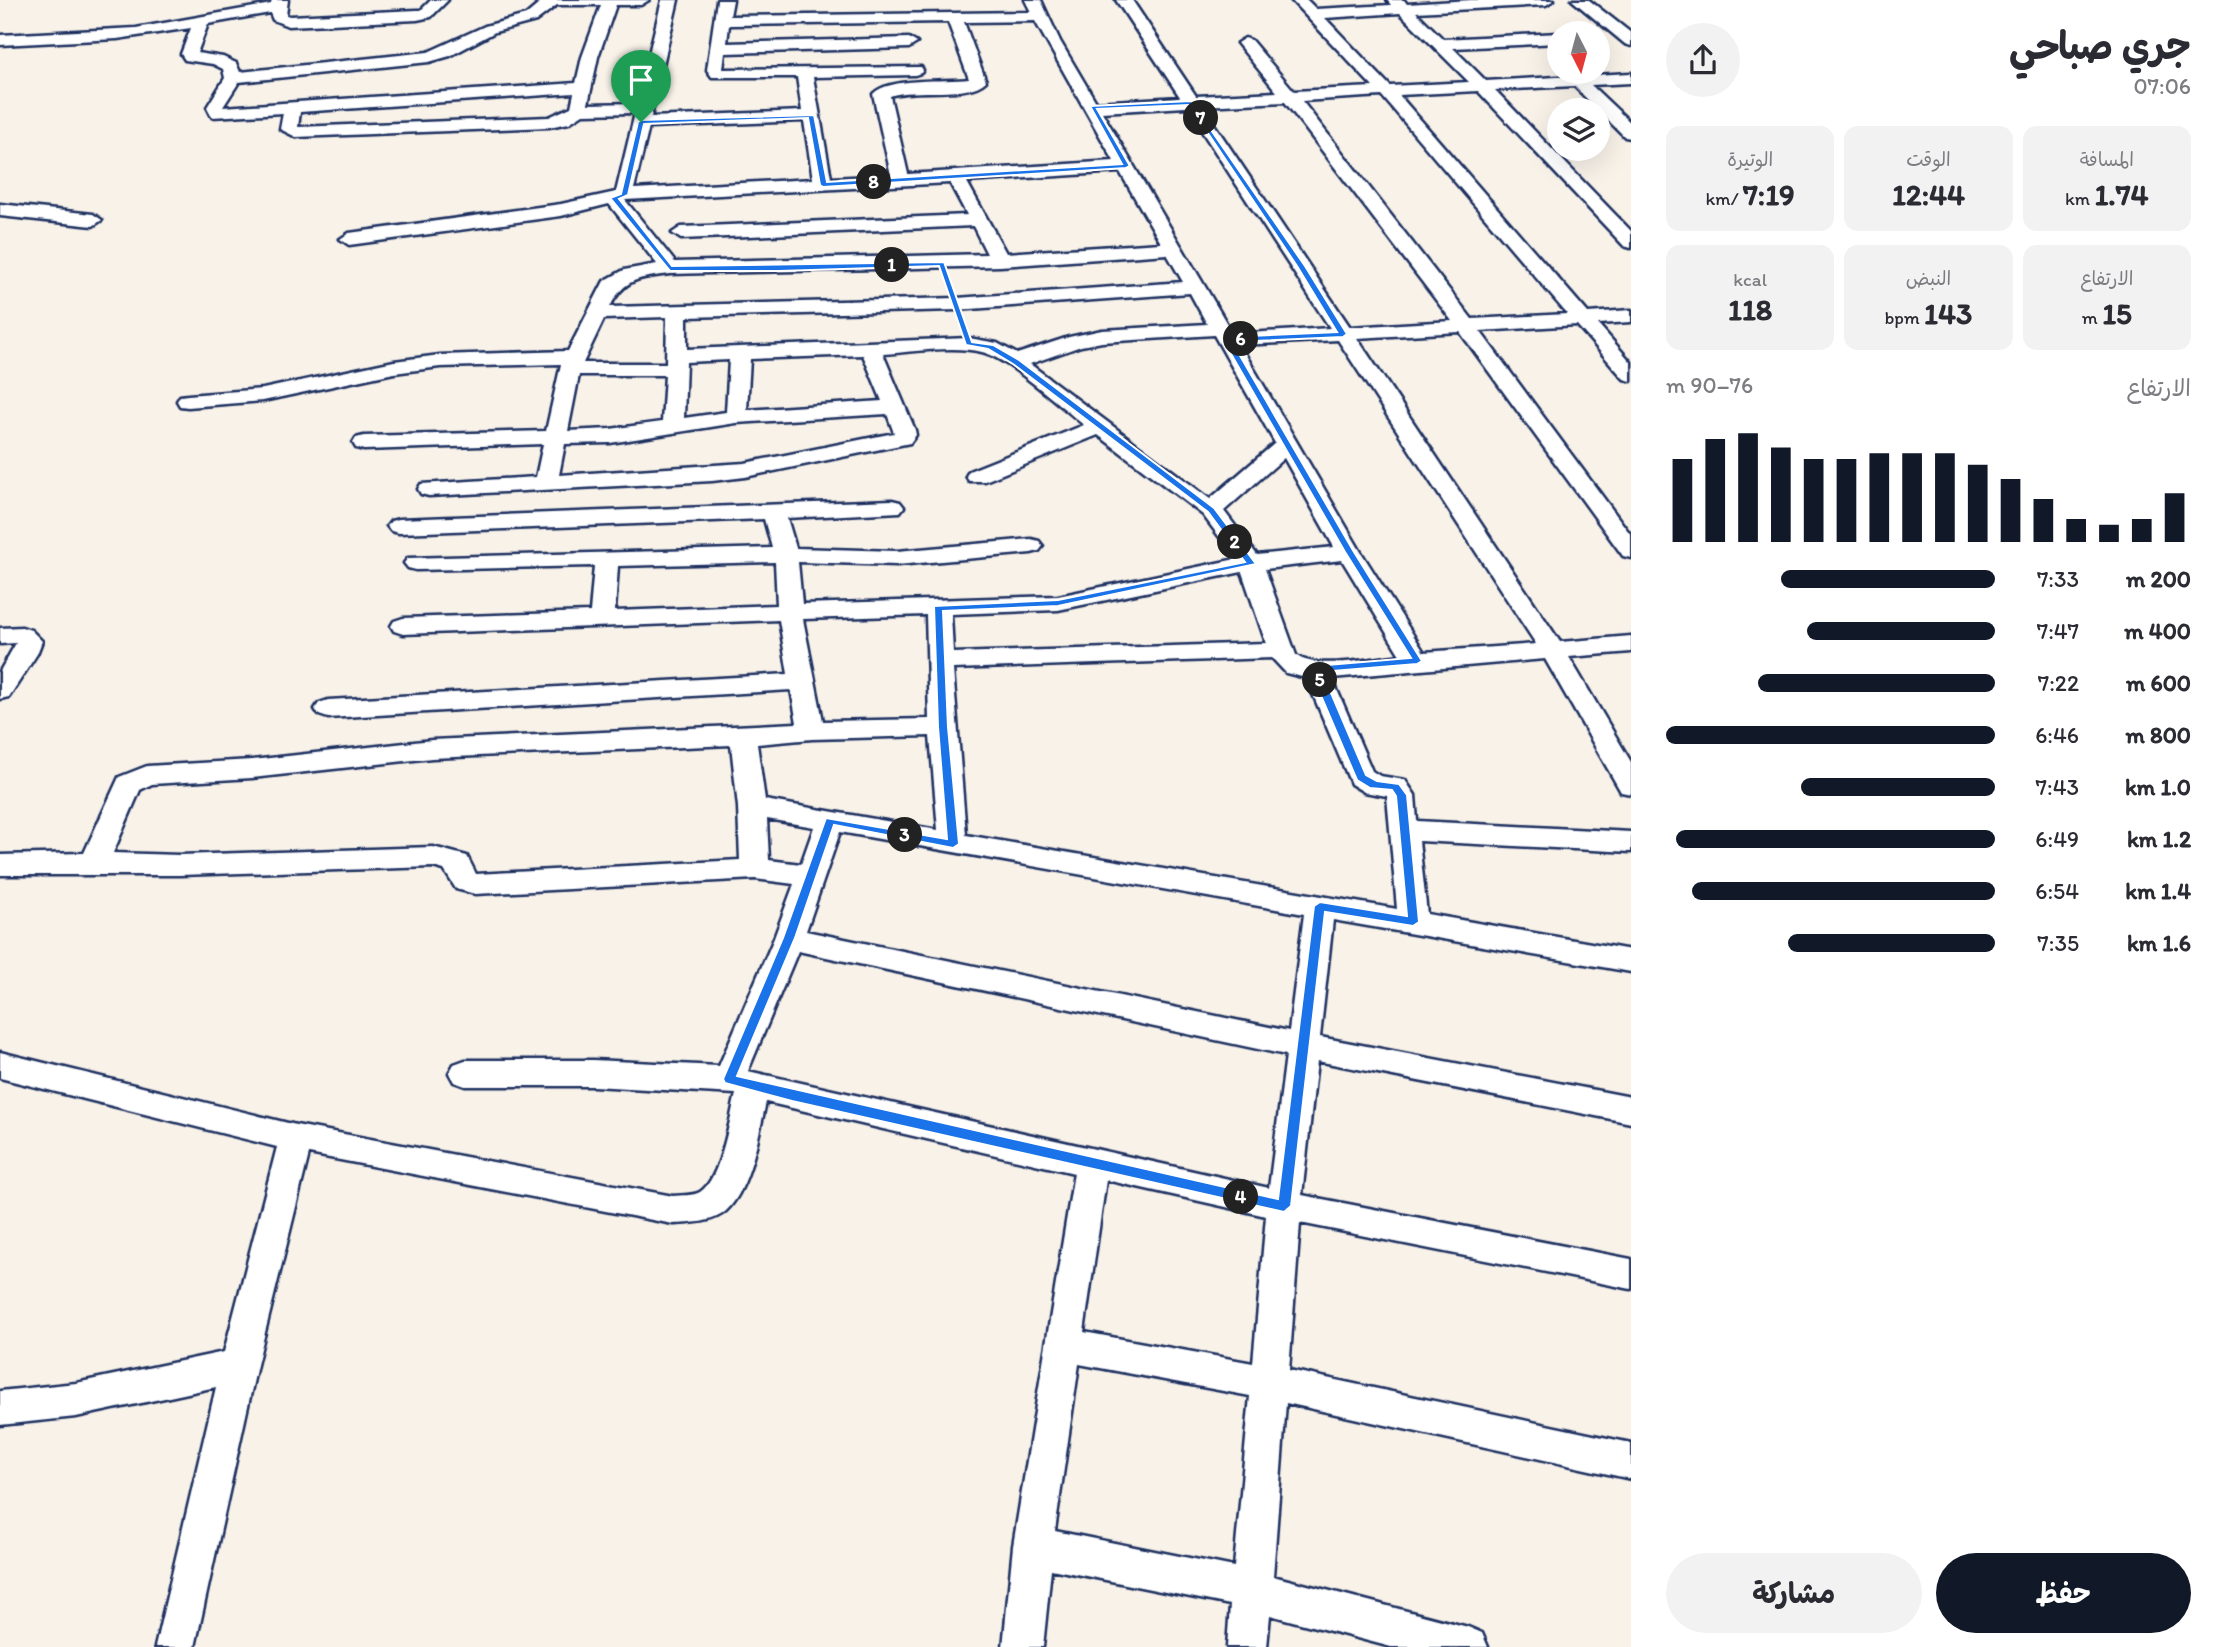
<!DOCTYPE html>
<html lang="ar">
<meta charset="utf-8">
<style>
body{margin:0;font-family:Itim,"Playpen Sans Arabic",sans-serif;background:#f2f2f3;color:#2b2b33;direction:rtl;height:100vh;display:flex;flex-direction:column;font-size:26px;white-space:nowrap}
*{box-sizing:border-box;margin:0}
p{font-size:23px;color:#7c7c81}
.icon{flex:none;width:38px;height:38px;fill:none;stroke:currentColor;stroke-width:2;stroke-linecap:round;stroke-linejoin:round}
.map{position:relative;flex:1;overflow:hidden;direction:ltr}
.drawer{display:flex;flex-direction:column;background:#fff;width:595px}
.drawer>*{flex:none}
.needle{width:46px;rotate:174deg}
.controls{position:absolute;left:1547px;top:21px;display:grid;gap:14px}
.controls a{display:grid;place-items:center;width:63px;height:63px;border-radius:50%;background:#fff;box-shadow:0 7px 28px #0002;font-size:35px}
.pin{position:absolute;display:grid;place-items:center;width:60px;height:60px;color:#fff;margin:-72px -30px;border-radius:50% 50% 50% 0;rotate:-45deg;box-shadow:0 0 7px #0007}
.pin .icon{rotate:45deg}
.km{position:absolute;width:35px;height:35px;margin:-18px;border-radius:50%;background:#222;color:#fff;font-size:19px;line-height:35px;text-align:center}
.round{display:grid;place-items:center;flex:none;width:74px;height:74px;border-radius:37px;background:#f2f2f3}
.head{display:flex;align-items:center;justify-content:space-between;height:119px;padding:0 35px}
h1{font-size:38px;font-weight:700;line-height:52px}
.figures{display:grid;grid-template-columns:repeat(3,1fr);gap:10px;height:119px;padding:7px 35px}
.figures div{display:grid;align-content:center;border-radius:14px;background:#f2f2f3;text-align:center}
.figures b{font-size:30px;font-weight:700}
.figures small{font-size:19px;font-weight:400}
.figures p{font-size:19px}
.chart{height:196px;padding:14px 35px}
.chart p{display:flex;justify-content:space-between}
.chart svg{width:100%;height:126px;margin-top:7px;stroke:#111827;stroke-width:6}
.action{display:flex;gap:14px;margin-top:auto;padding:14px 35px}
.action a{flex:1;height:80px;border-radius:42px;background:#111827;color:#fff;font-size:28px;font-weight:700;line-height:80px;text-align:center}
.action a+a{background:#f2f2f3;color:#2b2b33}
ul{padding:0 35px;list-style:none;font-size:23px}
li{display:grid;grid-template-columns:112px 84px 1fr;align-items:center;height:52px}
li i{height:18px;border-radius:9px;background:#111827}
main{display:flex;flex:1;min-height:0}
.map>svg:first-child{display:block}
</style>
<main>
<section class="drawer">
<div class="head"><div><h1>جري صباحي</h1><p>07:06</p></div><a class="round"><svg class="icon" aria-label="share" viewBox="0 0 24 24"><path d="M12 15V3M7 8l5-5 5 5M5 13v7h14v-7"/></svg></a></div>
<div class="figures">
<div><p>المسافة</p><b>1.74<small> km</small></b></div>
<div><p>الوقت</p><b>12:44</b></div>
<div><p>الوتيرة</p><b>7:19<small> /km</small></b></div>
</div>
<div class="figures">
<div><p>الارتفاع</p><b>15<small> m</small></b></div>
<div><p>النبض</p><b>143<small> bpm</small></b></div>
<div><p>kcal</p><b>118</b></div>
</div>
<div class="chart"><p><span>الارتفاع</span>76–90 m</p>
<svg viewBox="0 0 160 44" preserveAspectRatio="none"><path d="M5 44V15M15 44V8M25 44V6M35 44V11M45 44V15M55 44V15M65 44V13M75 44V13M85 44V13M95 44V17M105 44V22M115 44V29M125 44V36M135 44V38M145 44V36M155 44V27"/></svg>
</div>
<ul>
<li><b>200 m</b>7:33<i style="width:65%"></i></li>
<li><b>400 m</b>7:47<i style="width:57%"></i></li>
<li><b>600 m</b>7:22<i style="width:72%"></i></li>
<li><b>800 m</b>6:46<i style="width:100%"></i></li>
<li><b>1.0 km</b>7:43<i style="width:59%"></i></li>
<li><b>1.2 km</b>6:49<i style="width:97%"></i></li>
<li><b>1.4 km</b>6:54<i style="width:92%"></i></li>
<li><b>1.6 km</b>7:35<i style="width:63%"></i></li>
</ul>
<div class="action"><a>حفظ</a><a>مشاركة</a></div>
</section>
<div class="map">
<svg width="1631" height="1647" viewBox="0 0 1631 1647">
<rect width="100%" height="100%" fill="#f8f2e9"/>
<filter id="ink" filterUnits="userSpaceOnUse"><feTurbulence type="fractalNoise" baseFrequency=".0143" numOctaves="2"/><feDisplacementMap in="SourceGraphic" scale="14" xChannelSelector="R" yChannelSelector="G"/><feConvolveMatrix kernelMatrix="1 2 1 2 8 2 1 2 1" color-interpolation-filters="sRGB"/></filter>
<g filter="url(#ink)">
<g fill="none" stroke-linecap="round" stroke-linejoin="round">
<g stroke="#1b2f5e" stroke-width="5">
<path id="street" d="M 272,0 L 288,0 L 286,15 L 290,16 L 417,10 L 421,10 L 431,0 L 448,0 L 431,17 L 417,20 L 288,26 L 273,20 L 270,13 L 208,24 L 197,53 L 223,57 L 236,63 L 240,72 L 428,52 L 485,26 L 526,15 L 539,4 L 532,0 L 649,0 L 641,5 L 616,5 L 598,57 L 588,104 L 637,103 L 662,0 L 678,0 L 651,117 L 802,111 L 797,77 L 712,77 L 707,70 L 717,0 L 733,0 L 730,16 L 1031,12 L 1025,0 L 1041,0 L 1060,41 L 1096,102 L 1180,97 L 1116,0 L 1132,0 L 1196,96 L 1277,92 L 1237,43 L 1245,38 L 1251,40 L 1294,91 L 1373,87 L 1291,0 L 1307,0 L 1316,9 L 1391,5 L 1387,0 L 1404,0 L 1407,4 L 1471,0 L 1554,0 L 1546,5 L 1416,12 L 1443,39 L 1559,33 L 1559,43 L 1453,48 L 1486,81 L 1631,73 L 1631,83 L 1591,85 L 1631,123 L 1631,138 L 1625,137 L 1574,86 L 1495,90 L 1631,231 L 1631,248 L 1624,246 L 1478,91 L 1399,95 L 1588,313 L 1631,310 L 1631,322 L 1598,324 L 1631,362 L 1631,381 L 1624,379 L 1577,325 L 1480,331 L 1631,535 L 1631,558 L 1623,556 L 1460,332 L 1357,338 L 1560,642 L 1631,636 L 1631,652 L 1569,657 L 1631,762 L 1631,794 L 1621,792 L 1545,659 L 1332,678 L 1372,771 L 1380,776 L 1405,780 L 1415,795 L 1417,821 L 1631,832 L 1631,852 L 1419,841 L 1427,914 L 1631,950 L 1631,972 L 1333,920 L 1320,1037 L 1631,1097 L 1631,1123 L 1317,1061 L 1302,1195 L 1631,1259 L 1631,1289 L 1300,1223 L 1289,1370 L 1631,1443 L 1631,1479 L 1286,1403 L 1273,1576 L 1468,1627 L 1482,1633 L 1488,1647 L 1391,1647 L 1270,1615 L 1267,1647 L 1227,1647 L 1230,1605 L 1051,1569 L 1043,1647 L 1003,1647 L 1013,1546 L 1074,1173 L 766,1102 C 759,1133 750,1189 726,1211 C 713,1223 690,1223 673,1224 L 309,1154 L 257,1365 L 195,1647 L 155,1647 L 216,1387 L 76,1417 L 0,1425 L 0,1391 L 76,1383 L 224,1352 L 277,1147 L 0,1078 L 0,1052 L 296,1125 L 673,1196 C 681,1195 693,1196 700,1192 C 721,1179 730,1117 736,1094 L 593,1086 L 465,1086 L 454,1082 L 449,1073 L 454,1064 L 465,1060 L 593,1060 L 719,1066 L 774,938 L 794,884 L 755,879 L 475,894 L 456,889 L 444,870 L 433,867 L 180,875 L 0,875 L 0,855 L 84,853 L 119,777 L 147,766 L 252,760 L 432,740 L 797,723 L 791,690 L 328,718 L 319,715 L 315,709 L 319,703 L 328,700 L 788,674 L 779,620 L 403,634 L 394,631 L 391,626 L 394,621 L 403,618 L 590,612 L 594,566 L 416,570 L 408,568 L 404,563 L 408,558 L 772,548 L 764,519 L 399,533 L 391,531 L 387,526 L 391,521 L 399,519 L 892,500 L 900,502 L 904,507 L 900,512 L 787,518 L 796,548 L 897,551 L 1031,539 L 1039,541 L 1043,546 L 1039,551 L 1031,553 L 897,565 L 798,562 L 802,604 L 1058,596 L 1236,559 L 1203,515 L 1098,435 L 985,481 L 969,481 L 966,476 L 969,471 L 1084,425 C 1061,407 1008,358 982,352 C 954,345 912,352 883,354 L 915,430 L 916,435 L 910,443 L 745,477 L 712,481 L 429,496 L 421,494 L 418,489 L 421,484 L 536,477 L 543,444 L 364,450 L 356,448 L 353,443 L 356,438 L 364,436 L 546,431 L 561,364 L 440,367 L 394,373 L 263,401 L 188,407 L 180,406 L 177,401 L 180,396 L 188,395 L 263,389 L 394,361 L 440,355 L 568,351 L 604,281 L 624,270 L 657,264 L 609,204 L 561,216 L 349,245 L 340,239 L 349,233 L 561,204 L 616,192 L 635,113 L 583,114 L 569,123 L 549,127 L 296,137 L 280,129 L 283,113 L 212,117 L 207,107 L 225,78 L 223,69 L 213,64 L 185,60 L 181,54 L 191,28 L 117,39 L 0,45 L 0,35 L 136,28 L 271,4 ZM 557,5 L 601,5 L 582,57 L 576,83 L 223,107 L 239,82 L 429,62 L 450,56 L 495,32 L 536,21 ZM 1400,13 L 1469,82 L 1390,86 L 1325,18 ZM 1035,21 L 1114,161 L 908,174 L 890,96 C 915,87 968,99 986,81 L 964,22 ZM 948,22 L 969,79 C 945,82 889,77 873,94 L 891,175 L 831,178 L 813,77 L 915,75 L 921,73 L 923,70 L 921,67 L 723,69 L 725,53 L 909,48 L 917,43 L 909,38 L 727,43 L 729,25 ZM 574,93 L 571,107 L 549,117 L 298,127 L 300,112 ZM 1382,96 L 1567,314 L 1472,319 L 1302,101 ZM 1285,102 L 1452,321 L 1350,327 L 1202,106 ZM 1186,107 L 1330,328 L 1233,334 L 1102,112 ZM 804,121 L 813,179 L 634,189 L 649,127 ZM 1120,172 L 1161,243 L 1006,253 L 967,182 ZM 950,183 L 967,215 L 681,227 L 672,233 L 681,239 L 973,226 L 987,254 L 675,262 L 625,200 ZM 1167,254 L 1183,282 L 957,298 L 610,307 C 625,277 640,278 670,274 L 1000,266 ZM 1190,293 L 1207,324 L 1102,330 L 1069,337 L 1017,354 L 997,343 L 969,338 L 687,349 L 687,317 L 957,310 ZM 667,317 L 666,363 L 583,363 L 604,319 ZM 1214,335 L 1275,443 L 1210,499 L 1030,364 L 1081,346 L 1102,342 ZM 1338,340 L 1536,644 L 1424,652 L 1361,552 L 1240,345 ZM 863,355 L 882,401 L 747,410 L 750,359 ZM 729,360 L 726,412 L 684,418 L 686,362 ZM 579,375 L 665,375 L 662,422 L 610,429 L 568,431 ZM 887,414 L 894,433 L 745,463 L 559,475 L 565,444 L 610,443 L 736,423 ZM 1284,458 L 1334,547 L 1257,555 L 1224,511 ZM 1342,560 L 1400,655 C 1377,658 1313,671 1296,655 L 1265,569 ZM 775,562 L 777,605 L 615,611 L 618,566 ZM 1242,572 L 1266,643 L 953,653 L 951,614 L 1058,610 ZM 926,615 L 929,719 L 823,721 L 803,619 ZM 1272,658 L 1286,673 L 1306,678 L 1351,784 L 1364,792 L 1387,796 L 1397,909 L 966,835 L 953,669 ZM 930,736 L 938,830 L 765,800 L 757,744 L 812,739 ZM 731,745 L 738,807 L 740,860 L 476,874 L 467,856 L 433,847 L 180,855 L 113,853 L 140,790 L 152,784 L 252,778 L 432,758 ZM 767,819 L 814,827 L 801,864 L 769,860 ZM 840,832 L 1304,914 L 1289,1031 L 806,931 ZM 798,951 L 1286,1055 L 1269,1188 L 748,1071 ZM 1106,1180 L 1266,1216 L 1253,1363 L 1084,1332 ZM 1079,1364 L 1250,1396 L 1234,1567 L 1055,1531 Z
M 1572,0 L 1589,0 L 1631,33 L 1631,46 L 1625,44 Z
M 0,204 L 93,214 L 102,220 L 93,226 L 0,216 Z
M 22,627 L 31,630 L 42,641 L 37,654 L 9,697 L 0,699 L 0,671 L 16,643 L 0,644 L 0,628 Z"/>
</g>
<use href="#street" fill="#fff" fill-rule="evenodd"/>
</g>
</g>
<path fill="#1a73e8" stroke="#fff" stroke-width="2" fill-rule="evenodd" d="M 1191,101 L 1305,266 L 1347,334 L 1343,337 L 1232,342 L 1354,552 L 1422,661 L 1417,664 L 1322,672 L 1366,775 L 1377,781 L 1399,784 L 1407,795 L 1419,922 L 1413,926 L 1325,912 L 1291,1206 L 1284,1212 L 792,1101 L 725,1083 L 723,1079 L 783,938 L 826,818 L 947,839 L 938,727 L 934,606 L 1058,600 L 1245,562 L 1208,512 L 1013,364 L 988,349 L 966,345 L 939,266 L 779,271 L 670,271 L 610,198 L 621,194 L 638,122 L 641,120 L 814,115 L 827,182 L 1122,164 L 1090,106 ZM 1189,105 L 1297,266 L 1337,332 L 1227,337 L 1223,340 L 1345,552 L 1411,658 L 1315,666 L 1310,670 L 1357,780 L 1370,788 L 1392,790 L 1396,796 L 1407,916 L 1320,902 L 1314,906 L 1278,1199 L 737,1076 L 795,938 L 834,825 L 953,848 L 959,844 L 948,727 L 943,611 L 1058,606 L 1256,564 L 1214,508 L 1019,360 L 993,345 L 972,342 L 944,262 L 672,266 L 619,199 L 628,195 L 644,124 L 808,118 L 820,185 L 823,187 L 1126,168 L 1130,166 L 1097,109 Z"/>
</svg>
<div class="controls">
<a><svg class="needle" viewBox="-14 -14 28 28"><path d="M0-13l5 13h-10z" fill="#e53935"/><path d="M0 13l5-13h-10z" fill="#7c7c81"/></svg></a>
<a><svg class="icon" aria-label="layers" viewBox="0 0 24 24"><path d="M12 4l9 5-9 5-9-5zM3 14l9 5 9-5"/></svg></a>
</div>
<div class="pin" style="left:641px;top:122px;background:#1e9e55"><svg class="icon" aria-label="arrive" viewBox="0 0 24 24"><path d="M6 21V4h12l-3 4 3 4H6"/></svg></div>
<b class="km" style="left:892px;top:265px">1</b>
<b class="km" style="left:1235px;top:542px">2</b>
<b class="km" style="left:905px;top:835px">3</b>
<b class="km" style="left:1241px;top:1197px">4</b>
<b class="km" style="left:1320px;top:680px">5</b>
<b class="km" style="left:1241px;top:339px">6</b>
<b class="km" style="left:1201px;top:118px">7</b>
<b class="km" style="left:874px;top:182px">8</b>
</div>
</main>
